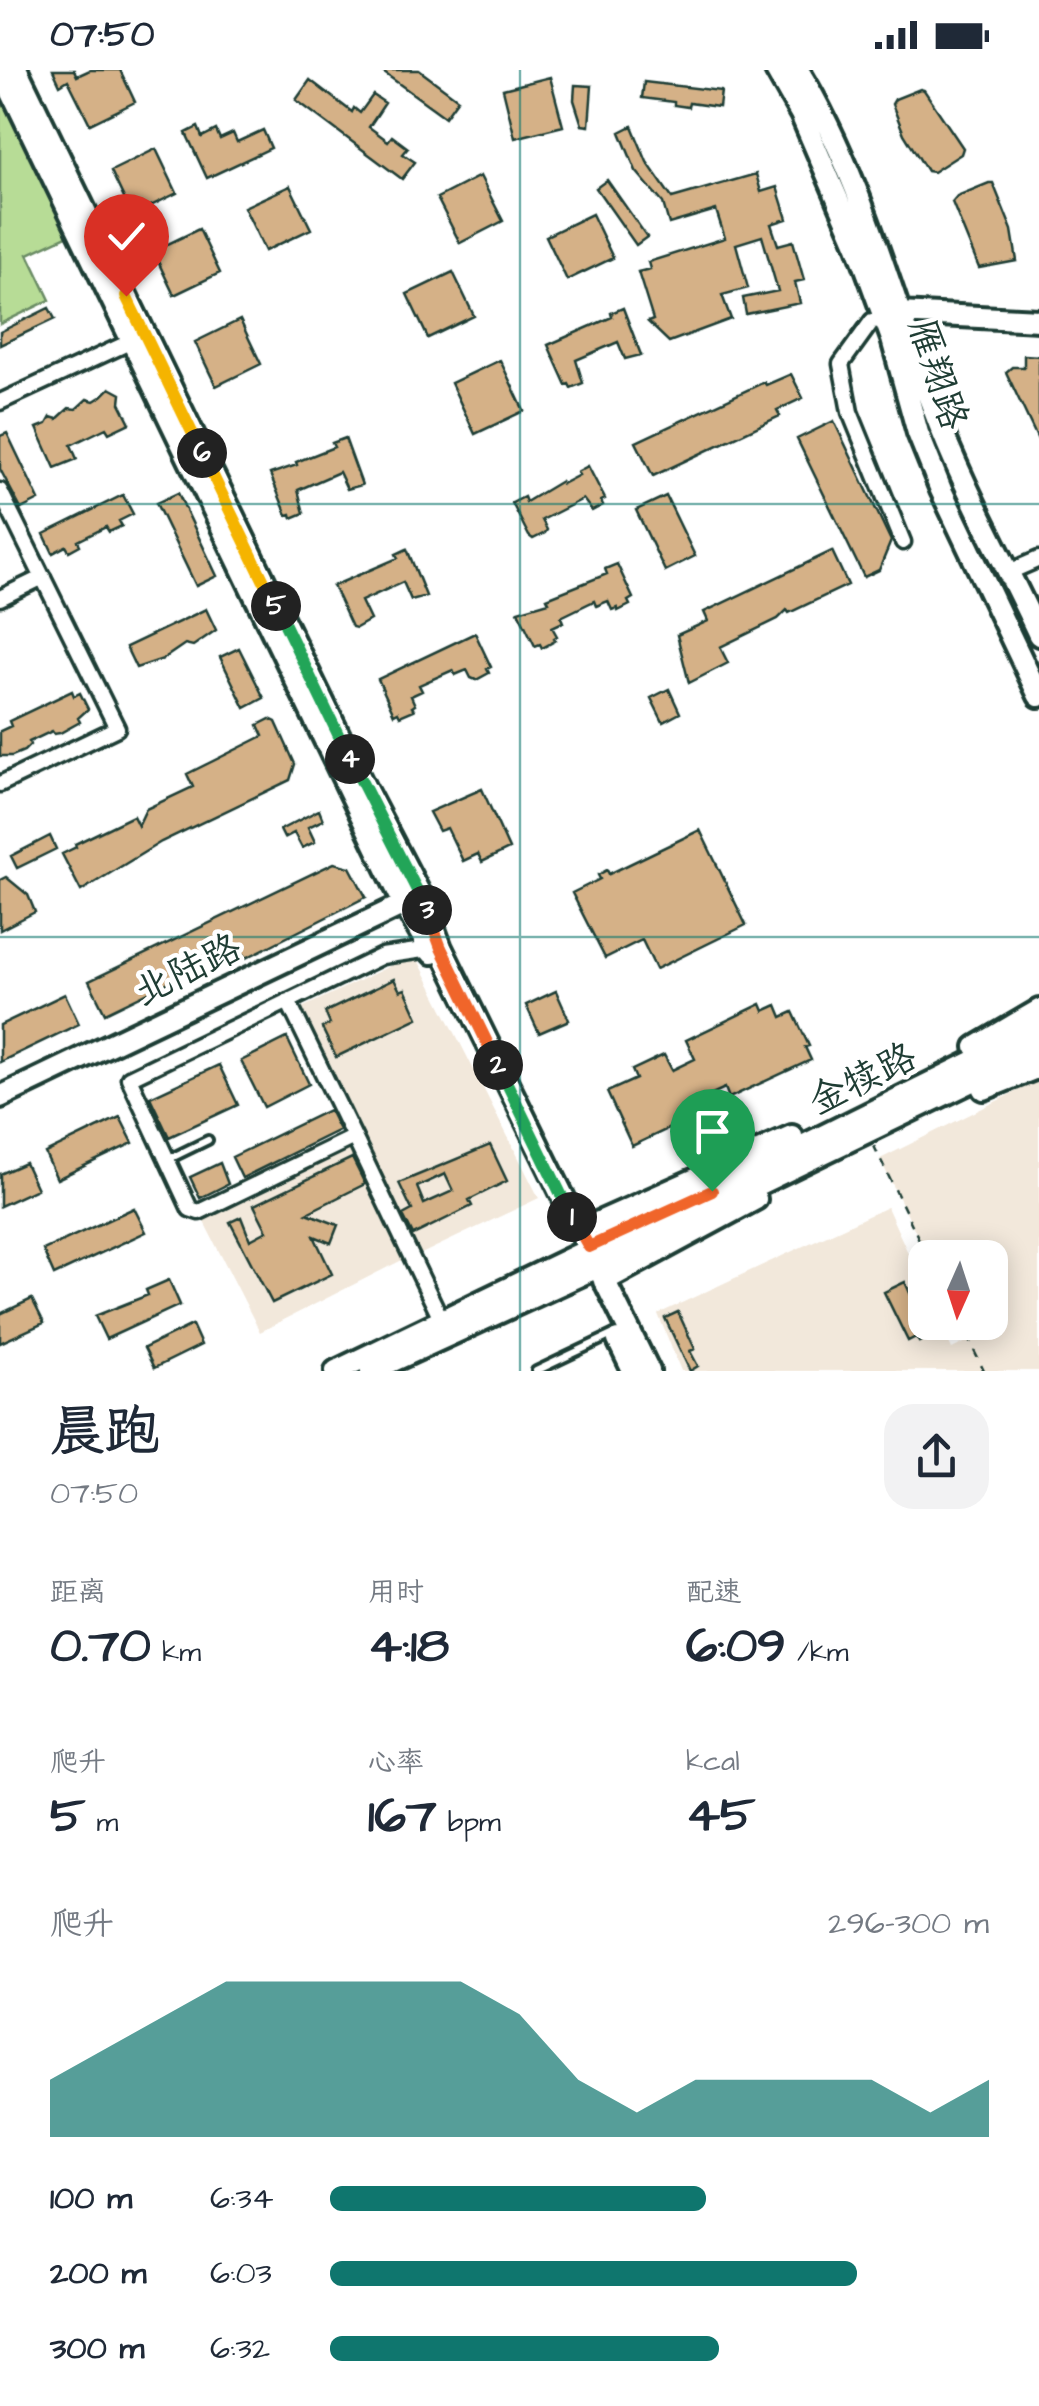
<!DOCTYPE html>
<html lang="zh">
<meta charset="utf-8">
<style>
body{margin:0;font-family:"Architects Daughter","LXGW WenKai TC",sans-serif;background:#f2f2f3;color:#1f2937;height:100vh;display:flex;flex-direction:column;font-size:38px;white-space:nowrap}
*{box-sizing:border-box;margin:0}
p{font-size:32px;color:#747a83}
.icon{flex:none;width:55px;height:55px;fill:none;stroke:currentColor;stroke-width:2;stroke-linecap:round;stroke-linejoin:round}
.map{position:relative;height:1301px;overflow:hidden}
.panel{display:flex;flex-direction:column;background:#fff;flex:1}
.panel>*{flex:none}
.needle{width:65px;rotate:183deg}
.fabs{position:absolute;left:908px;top:1170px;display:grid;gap:20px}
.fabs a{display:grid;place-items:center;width:100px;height:100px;border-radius:20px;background:#fff;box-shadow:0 5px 25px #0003;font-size:50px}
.pin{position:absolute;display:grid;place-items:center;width:85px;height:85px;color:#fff;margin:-102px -42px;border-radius:50% 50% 50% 0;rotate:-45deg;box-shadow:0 0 10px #0007}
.pin .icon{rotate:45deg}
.km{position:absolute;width:50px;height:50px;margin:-25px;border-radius:50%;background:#222;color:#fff;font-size:28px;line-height:50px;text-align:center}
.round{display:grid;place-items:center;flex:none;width:105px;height:105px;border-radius:30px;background:#f2f2f3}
.headline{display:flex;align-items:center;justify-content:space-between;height:170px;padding:0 50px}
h1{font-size:55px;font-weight:700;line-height:75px}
.stats{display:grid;grid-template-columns:repeat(3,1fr);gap:15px;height:170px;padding:10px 50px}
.stats div{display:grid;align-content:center}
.stats b{font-size:50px;font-weight:700}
.stats small{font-size:28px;font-weight:400}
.stats p{font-size:28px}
.chart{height:280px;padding:20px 50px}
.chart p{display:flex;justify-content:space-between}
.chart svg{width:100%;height:180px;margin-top:10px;fill:#0f766e;opacity:.7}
ul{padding:0 50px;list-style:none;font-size:32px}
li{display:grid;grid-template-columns:160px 120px 1fr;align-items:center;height:75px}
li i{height:25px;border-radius:12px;background:#0f766e}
.status{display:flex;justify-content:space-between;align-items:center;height:70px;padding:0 50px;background:#fff;direction:ltr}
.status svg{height:28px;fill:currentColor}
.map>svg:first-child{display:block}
</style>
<div class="status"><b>07:50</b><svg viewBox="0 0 49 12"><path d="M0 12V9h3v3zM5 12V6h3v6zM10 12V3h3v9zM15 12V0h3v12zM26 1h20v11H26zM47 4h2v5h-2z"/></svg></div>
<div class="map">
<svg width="1039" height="1301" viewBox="0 0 1039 1301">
<rect width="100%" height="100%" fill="#fff"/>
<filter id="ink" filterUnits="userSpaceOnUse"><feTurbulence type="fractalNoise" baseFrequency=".01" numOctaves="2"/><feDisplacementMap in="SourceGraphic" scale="20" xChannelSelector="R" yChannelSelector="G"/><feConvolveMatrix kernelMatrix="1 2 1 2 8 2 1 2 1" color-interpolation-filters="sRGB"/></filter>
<g filter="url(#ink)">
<path fill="#f2e8db" d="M 415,884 L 539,1128 L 419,1185 L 291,943 Z
M 1039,1010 L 1039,1301 L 681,1301 L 658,1244 L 887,1137 L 925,1220 L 925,1252 L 940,1253 L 952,1279 L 968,1271 L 960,1253 L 990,1252 L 990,1188 L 928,1187 L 880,1089 Z
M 351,1076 L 406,1188 L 260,1262 L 203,1150 Z"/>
<path fill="#b7dc96" stroke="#6b8c65" stroke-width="2.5" d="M 0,23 L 69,165 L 28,184 L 50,230 L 0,254 Z"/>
<path fill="#d5b187" stroke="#1f3d34" stroke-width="2.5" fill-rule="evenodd" d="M 53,0 L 74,0 L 77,6 L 90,0 L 120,0 L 135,32 L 90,54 L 68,10 L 60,15 Z
M 380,0 L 419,0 L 458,29 L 445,47 Z
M 550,7 L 563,56 L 515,68 L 503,19 Z
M 310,10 L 352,42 L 354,38 L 360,43 L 373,25 L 385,33 L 369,57 L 388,71 L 392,66 L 408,78 L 403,84 L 415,92 L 402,109 L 296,30 Z
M 644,12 L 721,21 L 719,37 L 689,33 L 688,37 L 674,35 L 674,32 L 642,28 Z
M 575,15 L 592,16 L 589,56 L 582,55 L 574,30 Z
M 920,19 L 924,20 L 963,78 L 961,84 L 933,102 L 927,101 L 904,64 L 892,34 L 895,29 Z
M 632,56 L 647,92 L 672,128 L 756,104 L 761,122 L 777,117 L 787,149 L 771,154 L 778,175 L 793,171 L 804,210 L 795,212 L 800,233 L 746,244 L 743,228 L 778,221 L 762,166 L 736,174 L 748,218 L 722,225 L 731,249 L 669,272 L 648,252 L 653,250 L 638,202 L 650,199 L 648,192 L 725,168 L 716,140 L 669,154 L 663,133 L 636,101 L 620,62 Z
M 198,57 L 202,67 L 216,60 L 220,69 L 233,63 L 237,72 L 263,60 L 271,78 L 207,108 L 186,63 Z
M 156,79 L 177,123 L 132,145 L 111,101 Z
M 480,106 L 503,151 L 460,173 L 437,128 Z
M 607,110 L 647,167 L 636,175 L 596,118 Z
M 989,113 L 993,113 L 1012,160 L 1017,191 L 979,198 L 952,132 L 957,126 Z
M 290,116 L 311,159 L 265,181 L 244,137 Z
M 592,144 L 613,188 L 567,210 L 546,166 Z
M 199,159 L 220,203 L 174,225 L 153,181 Z
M 453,202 L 474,246 L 428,268 L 407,224 Z
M 49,238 L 55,249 L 0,275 L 0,262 Z
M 623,238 L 641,285 L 625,289 L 618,272 L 576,290 L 583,313 L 571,318 L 569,314 L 566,315 L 548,275 L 612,247 L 611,243 Z
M 240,250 L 261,294 L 216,316 L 195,272 Z
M 1024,285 L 1039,286 L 1039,372 L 1006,302 L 1012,297 L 1024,297 Z
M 500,290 L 524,341 L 475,364 L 451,313 Z
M 791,304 L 803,328 L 777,340 L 780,346 L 653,406 L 636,372 L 764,312 L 766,315 Z
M 110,318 L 121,324 L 120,333 L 130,353 L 109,363 L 106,358 L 71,375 L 77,389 L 55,398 L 37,358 L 47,354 L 51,347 L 57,349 L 69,338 L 76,339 L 87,329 L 94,331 L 102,326 Z
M 834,351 L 891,471 L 879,500 L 864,507 L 797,369 Z
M 7,363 L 39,430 L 21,439 L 0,399 L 0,366 Z
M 345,368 L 362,415 L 347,419 L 339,402 L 298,420 L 304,443 L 292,448 L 291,444 L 287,445 L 270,404 L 297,395 L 296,392 L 334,377 L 332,373 Z
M 588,396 L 605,429 L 601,431 L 603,435 L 592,441 L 583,429 L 542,450 L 547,460 L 545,463 L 533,469 L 529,466 L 512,433 L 524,427 L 526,432 L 561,411 L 562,414 L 579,405 L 577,402 Z
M 178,423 L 217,506 L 196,516 L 156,433 Z
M 123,425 L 133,444 L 119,451 L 122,456 L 109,462 L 106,457 L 78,471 L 80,475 L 69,481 L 66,476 L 53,483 L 44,464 Z
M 666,426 L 695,486 L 665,501 L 636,440 Z
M 407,479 L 426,526 L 411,530 L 403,512 L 361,531 L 370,550 L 356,558 L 352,557 L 333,516 L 398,488 L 396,484 Z
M 832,481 L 848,515 L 789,543 L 787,540 L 778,549 L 720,577 L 728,593 L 689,613 L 677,565 L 708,551 L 704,542 Z
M 617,494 L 633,528 L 628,531 L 630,535 L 618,541 L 617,538 L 612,540 L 608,531 L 596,536 L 594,531 L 561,547 L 563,552 L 552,557 L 557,566 L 554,568 L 555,571 L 542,578 L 540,574 L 535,576 L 518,541 L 549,532 L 547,528 L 607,504 L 605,499 Z
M 206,539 L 216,560 L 193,576 L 185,574 L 163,589 L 136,598 L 126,577 Z
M 475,563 L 491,597 L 487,599 L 489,603 L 476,610 L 471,608 L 467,600 L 455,605 L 453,600 L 419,615 L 422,621 L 411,626 L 415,635 L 412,637 L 414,640 L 400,646 L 398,642 L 394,644 L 378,609 Z
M 239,578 L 264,628 L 245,638 L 220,587 Z
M 669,619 L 680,643 L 663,652 L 651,628 Z
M 72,621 L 74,626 L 80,623 L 88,639 L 78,648 L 80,652 L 60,663 L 54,664 L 52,661 L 29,672 L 30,675 L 24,681 L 12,686 L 0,686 L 0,661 L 11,656 L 9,651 Z
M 270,649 L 276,652 L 295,694 L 290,710 L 161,772 L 81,821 L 62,784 L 76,777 L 75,774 L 133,746 L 138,756 L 146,739 L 193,717 L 187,704 L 263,666 L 258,655 Z
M 482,719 L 509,779 L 482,792 L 478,784 L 463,791 L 447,758 L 439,761 L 429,742 Z
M 319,740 L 323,750 L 308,757 L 315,772 L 302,778 L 294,763 L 284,768 L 280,760 Z
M 700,760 L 746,855 L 656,899 L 642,870 L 605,888 L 572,823 L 600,809 L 598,805 L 607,800 L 609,804 Z
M 50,766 L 56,779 L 17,798 L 11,786 Z
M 334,793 L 350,797 L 366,827 L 246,888 L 239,878 L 105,943 L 89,911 Z
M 6,807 L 28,825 L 35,842 L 0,860 L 0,810 Z
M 394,909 L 400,921 L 405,919 L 418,948 L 336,987 L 322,958 L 330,954 L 325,942 Z
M 556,921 L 569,950 L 539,963 L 526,935 Z
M 65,924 L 79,954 L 0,992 L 0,955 Z
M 761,934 L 764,941 L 777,935 L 782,947 L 793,942 L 809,976 L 805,977 L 811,990 L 729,1028 L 725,1018 L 683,1037 L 689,1049 L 632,1076 L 607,1022 L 636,1009 L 632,1000 L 664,985 L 672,1000 L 695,989 L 686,970 Z
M 287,968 L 309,1014 L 264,1037 L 241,991 Z
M 219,995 L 238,1035 L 169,1067 L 150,1027 Z
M 329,1040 L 339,1060 L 242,1108 L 232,1087 Z
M 120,1047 L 133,1073 L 57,1109 L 45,1083 Z
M 490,1075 L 507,1111 L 469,1130 L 472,1136 L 413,1165 L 403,1145 L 412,1140 L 399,1113 ZM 445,1104 L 453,1121 L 424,1134 L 417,1117 Z
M 352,1088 L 365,1114 L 307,1143 L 338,1155 L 331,1173 L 314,1166 L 332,1204 L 272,1233 L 230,1152 L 241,1147 L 250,1170 L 267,1161 L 254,1135 Z
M 25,1093 L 37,1119 L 0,1136 L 0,1104 Z
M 220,1093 L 228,1114 L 200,1128 L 190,1107 Z
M 134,1138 L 146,1162 L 54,1205 L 43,1180 Z
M 169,1210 L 180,1235 L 106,1269 L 95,1246 L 148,1225 L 146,1220 Z
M 905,1212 L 930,1266 L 919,1272 L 916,1267 L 908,1271 L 884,1222 Z
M 32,1229 L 44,1253 L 0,1273 L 0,1244 Z
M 678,1242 L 695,1279 L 690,1281 L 698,1296 L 690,1301 L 665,1248 Z
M 192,1255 L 201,1275 L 154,1298 L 144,1278 Z"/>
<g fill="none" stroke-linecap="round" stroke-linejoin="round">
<g stroke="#1f3d34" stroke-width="14">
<path id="lane" d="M 169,1089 L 208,1070
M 536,1301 L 614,1264"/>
</g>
<g stroke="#1f3d34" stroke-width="21">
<path id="street" d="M 885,250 L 872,251 L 841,294 L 850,342 L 903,472
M 0,332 L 132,271
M 0,421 L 117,658 L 0,714
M 1009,502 L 1039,489
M 0,528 L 43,507
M 288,931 L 354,1067 L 199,1142 L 190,1139 L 129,1008 L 382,886 L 430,879
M 354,1067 L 441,1249"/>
</g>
<g stroke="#1f3d34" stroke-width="28">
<path id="secondary" d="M 1,0 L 404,834 L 432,883
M 17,0 L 366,721 L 424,832 L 441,878 L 649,1301
M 776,0 L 801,44 L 858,176 L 892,269 L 918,363 L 941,420 L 1039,626
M 798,0 C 861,105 891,225 933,338 C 962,416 1004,490 1039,565
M 892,246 L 899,243 L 1039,250
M 976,977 L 1039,940
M 984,1019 L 1039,997
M 0,1027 L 404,834
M 579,1161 L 792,1066
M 604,1211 L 756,1129
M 618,1270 L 633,1301
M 336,1301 L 762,1096 L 1039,959
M 371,1301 L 587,1202 L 728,1129 L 1039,979"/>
</g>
<path stroke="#1f3d34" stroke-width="2.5" stroke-dasharray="8 8" stroke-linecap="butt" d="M 874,1076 L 928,1188
M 960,1252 L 984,1301"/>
<use href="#lane" stroke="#fff" stroke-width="6"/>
<use href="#street" stroke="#fff" stroke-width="14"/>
<use href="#secondary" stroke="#fff" stroke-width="20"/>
</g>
</g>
<g fill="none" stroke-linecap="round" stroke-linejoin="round" filter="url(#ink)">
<g stroke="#fff" stroke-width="20">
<path id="split-1" d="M 572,1147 L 589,1177 L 712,1121"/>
</g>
<g stroke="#fff" stroke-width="20">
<path id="split-2" d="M 498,995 L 572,1147"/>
</g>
<g stroke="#fff" stroke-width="20">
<path id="split-3" d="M 427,840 L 441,878 L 498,995"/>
</g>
<g stroke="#fff" stroke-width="20">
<path id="split-4" d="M 350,689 L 427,840"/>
</g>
<g stroke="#fff" stroke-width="20">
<path id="split-5" d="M 276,536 L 350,689"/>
</g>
<g stroke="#fff" stroke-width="20">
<path id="split-6" d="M 202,383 L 276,536"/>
</g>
<g stroke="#fff" stroke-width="20">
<path id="split-7" d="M 126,226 L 202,383"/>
</g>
<use href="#split-1" stroke="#f0652b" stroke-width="12"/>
<use href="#split-2" stroke="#22a559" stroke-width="12"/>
<use href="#split-3" stroke="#f0652b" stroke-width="12"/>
<use href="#split-4" stroke="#22a559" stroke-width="12"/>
<use href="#split-5" stroke="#22a559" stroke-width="12"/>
<use href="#split-6" stroke="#f5b400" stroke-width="12"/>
<use href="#split-7" stroke="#f5b400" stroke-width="12"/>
</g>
<path fill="none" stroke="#0f766e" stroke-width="2.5" stroke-opacity="0.55" d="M 520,0 L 520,1301M 0,434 L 1039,434M 0,867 L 1039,867"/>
<g text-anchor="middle" stroke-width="9" stroke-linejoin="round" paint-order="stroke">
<g font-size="38" fill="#1f3d34" stroke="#fff">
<text transform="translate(939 304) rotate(72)" y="13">雁翔路</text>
<text transform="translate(187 899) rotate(-26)" y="13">北陆路</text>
<text transform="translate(862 1008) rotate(-26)" y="13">金犊路</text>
</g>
</g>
</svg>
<div class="fabs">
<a><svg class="needle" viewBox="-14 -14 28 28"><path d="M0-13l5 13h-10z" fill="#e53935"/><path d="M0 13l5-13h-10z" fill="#747a83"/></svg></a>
</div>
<div class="pin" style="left:712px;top:1121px;background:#1e9e55"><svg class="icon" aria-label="arrive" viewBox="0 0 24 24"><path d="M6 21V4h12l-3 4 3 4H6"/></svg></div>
<div class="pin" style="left:126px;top:226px;background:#d93025"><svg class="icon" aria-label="check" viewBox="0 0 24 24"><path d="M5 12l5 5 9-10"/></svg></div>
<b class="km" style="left:572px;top:1147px">1</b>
<b class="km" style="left:498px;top:995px">2</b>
<b class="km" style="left:427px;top:840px">3</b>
<b class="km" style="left:350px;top:689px">4</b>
<b class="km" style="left:276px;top:536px">5</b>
<b class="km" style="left:202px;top:383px">6</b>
</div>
<section class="panel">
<div class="headline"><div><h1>晨跑</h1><p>07:50</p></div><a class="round"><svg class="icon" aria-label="share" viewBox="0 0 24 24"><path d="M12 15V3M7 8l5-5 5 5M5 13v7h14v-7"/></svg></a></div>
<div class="stats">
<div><p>距离</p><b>0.70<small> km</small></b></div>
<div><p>用时</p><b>4:18</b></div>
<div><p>配速</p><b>6:09<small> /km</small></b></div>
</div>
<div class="stats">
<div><p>爬升</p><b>5<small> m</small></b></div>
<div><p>心率</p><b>167<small> bpm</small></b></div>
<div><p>kcal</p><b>45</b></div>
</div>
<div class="chart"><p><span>爬升</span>296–300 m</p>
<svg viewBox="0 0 160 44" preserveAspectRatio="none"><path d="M0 44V30L10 22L20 14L30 6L40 6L50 6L60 6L70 6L80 14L90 30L100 38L110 30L120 30L130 30L140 30L150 38L160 30V44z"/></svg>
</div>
<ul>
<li><b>100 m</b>6:34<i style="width:57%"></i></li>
<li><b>200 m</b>6:03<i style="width:80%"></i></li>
<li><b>300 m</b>6:32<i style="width:59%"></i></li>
</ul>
</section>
